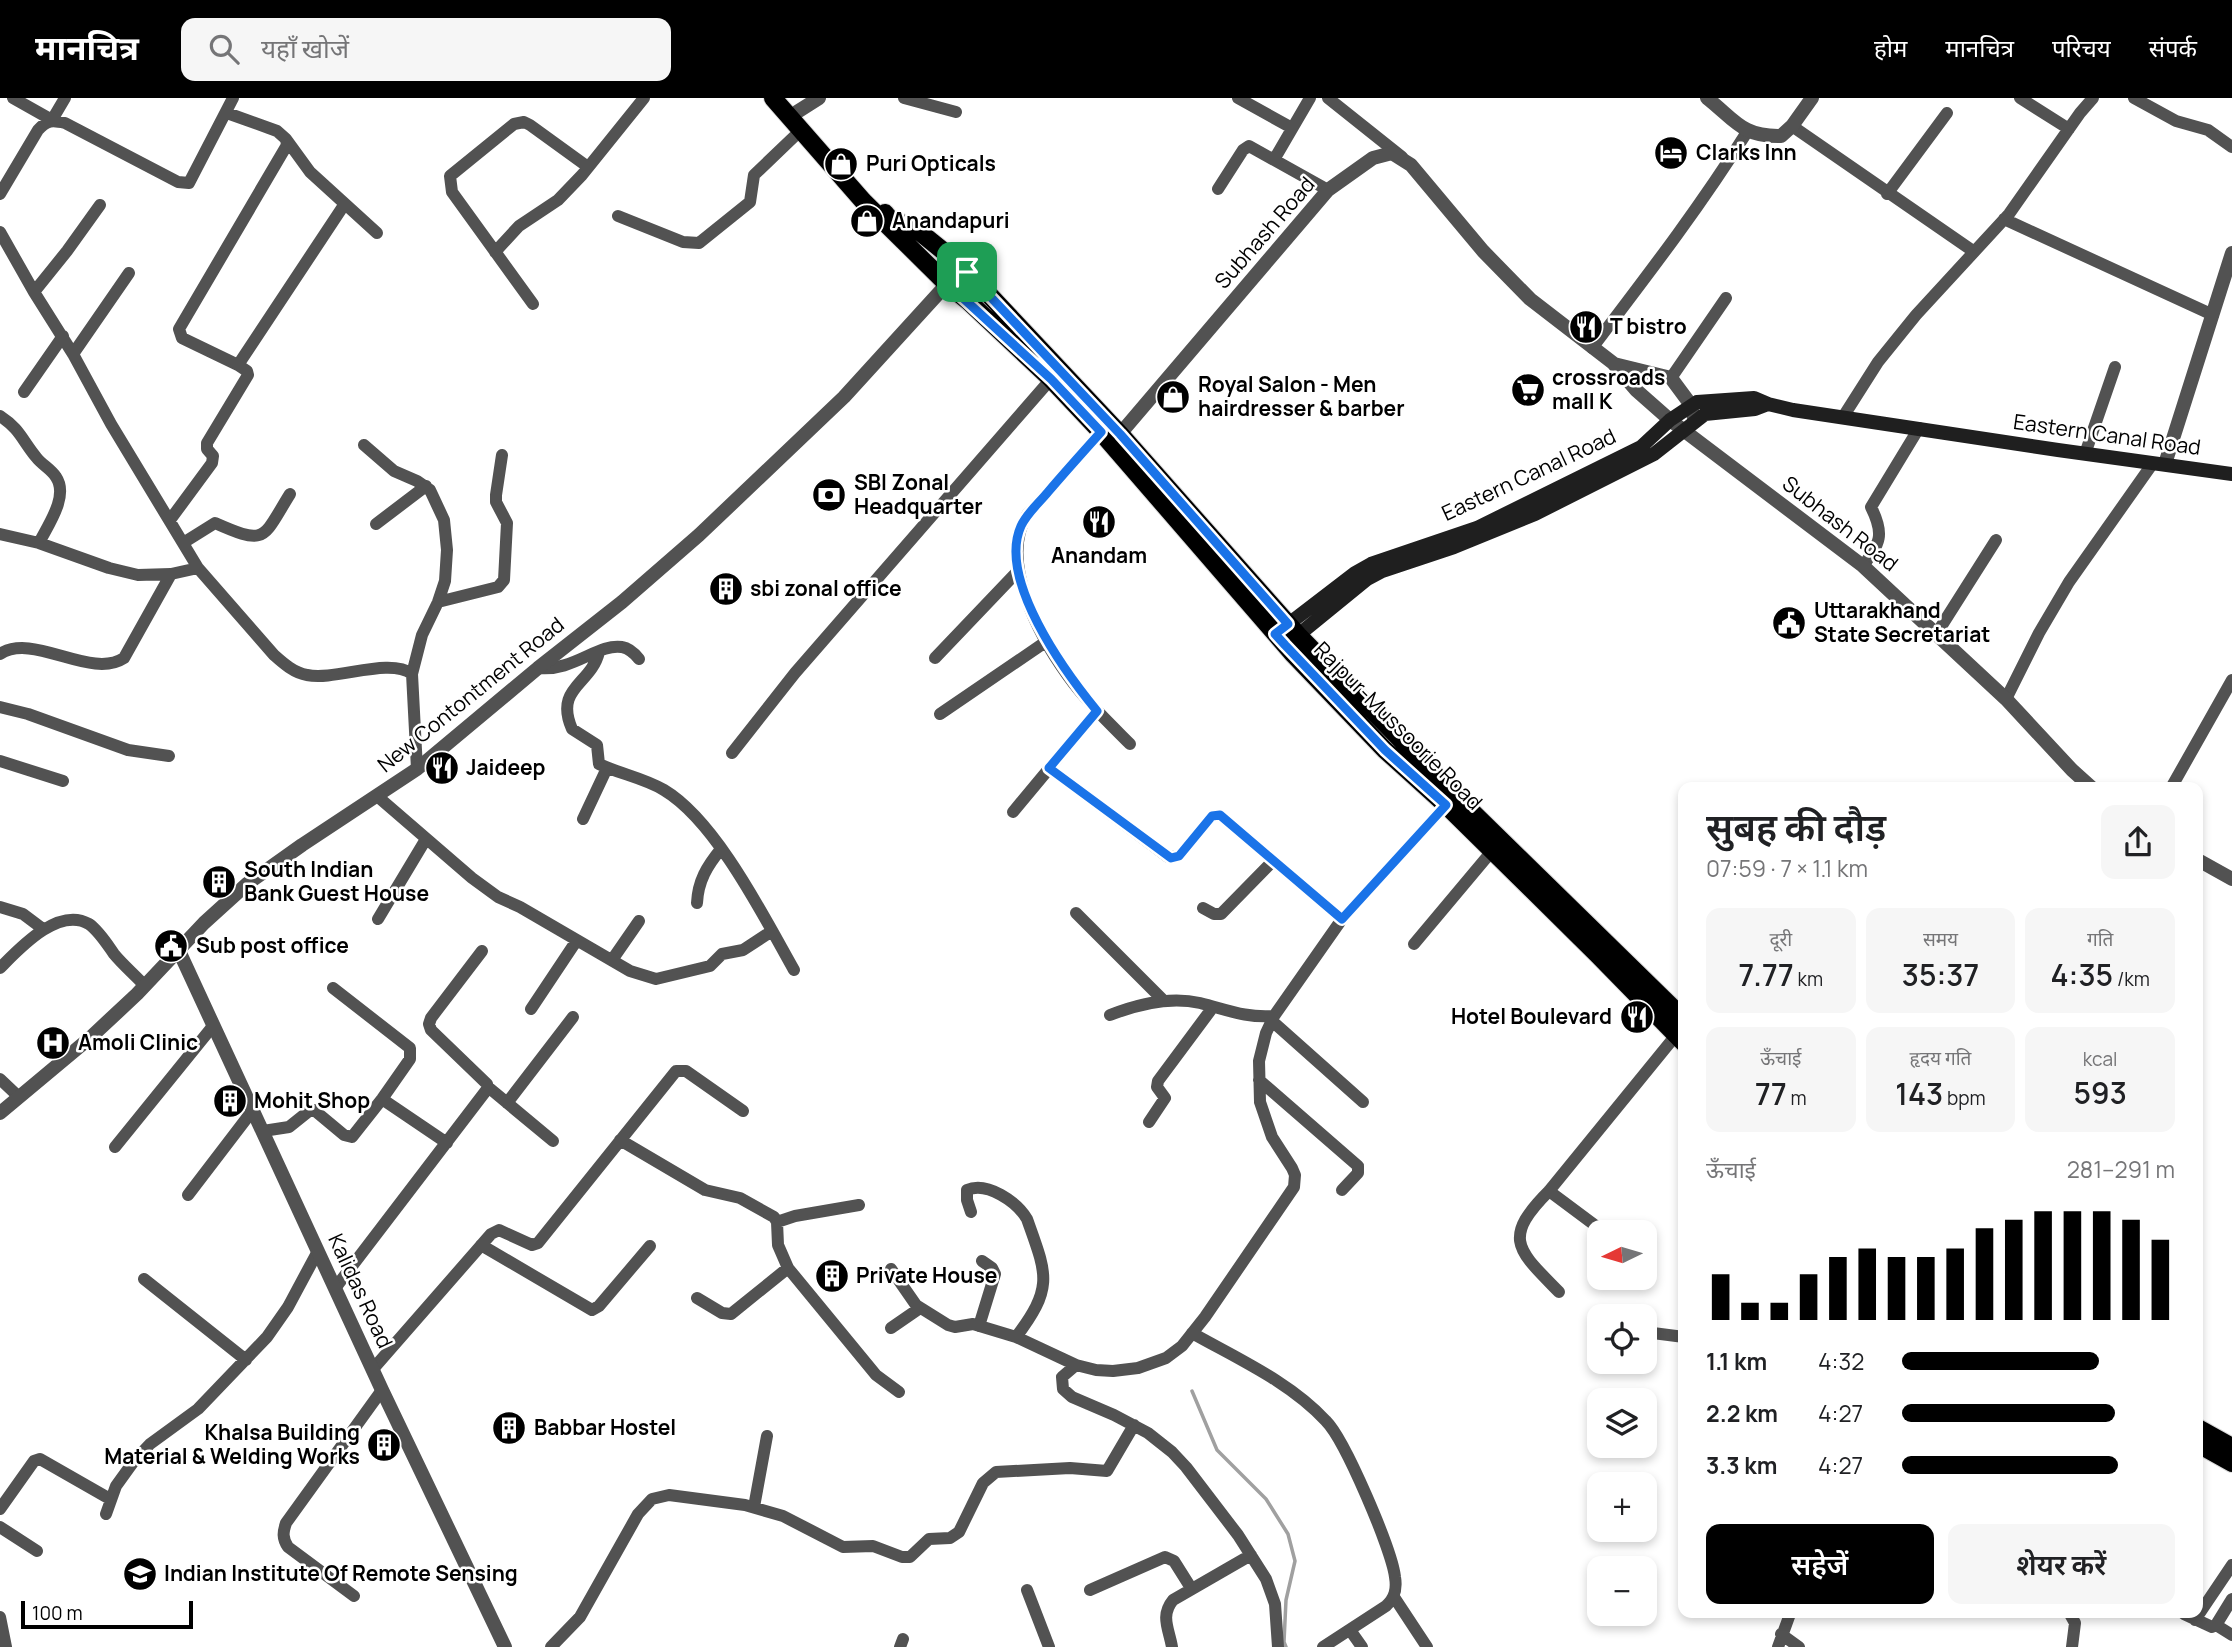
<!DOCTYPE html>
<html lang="hi">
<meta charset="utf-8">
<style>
body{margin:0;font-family:Manrope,"Noto Sans Devanagari",sans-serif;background:#f6f6f6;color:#202124;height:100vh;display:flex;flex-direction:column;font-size:26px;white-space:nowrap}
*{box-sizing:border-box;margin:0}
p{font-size:23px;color:#757577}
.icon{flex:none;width:38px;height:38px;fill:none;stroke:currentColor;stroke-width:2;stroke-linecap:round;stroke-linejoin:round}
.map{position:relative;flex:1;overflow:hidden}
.details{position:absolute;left:1678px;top:684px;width:525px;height:836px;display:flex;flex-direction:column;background:#fff;border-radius:14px;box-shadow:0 4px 10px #0003}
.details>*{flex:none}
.needle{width:46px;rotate:265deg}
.controls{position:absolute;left:1587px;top:1122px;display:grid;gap:14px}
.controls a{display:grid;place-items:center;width:70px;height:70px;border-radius:14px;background:#fff;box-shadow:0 4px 10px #0003;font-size:35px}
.scale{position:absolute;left:21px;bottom:18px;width:172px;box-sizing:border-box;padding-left:7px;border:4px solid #000;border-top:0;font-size:19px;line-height:24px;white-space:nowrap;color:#000;-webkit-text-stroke:5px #fff;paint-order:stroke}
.pin{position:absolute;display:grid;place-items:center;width:60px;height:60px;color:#fff;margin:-30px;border-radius:14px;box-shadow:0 4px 10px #0006}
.round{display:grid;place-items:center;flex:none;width:74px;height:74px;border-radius:14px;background:#f6f6f6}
.head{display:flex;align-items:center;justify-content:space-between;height:119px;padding:0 28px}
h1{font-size:38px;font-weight:600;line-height:52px}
.stats{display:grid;grid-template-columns:repeat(3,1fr);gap:10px;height:119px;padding:7px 28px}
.stats div{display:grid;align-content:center;border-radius:14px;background:#f6f6f6;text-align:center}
.stats b{font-size:30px;font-weight:600}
.stats small{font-size:19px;font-weight:400}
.stats p{font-size:19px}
.chart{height:196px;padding:14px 28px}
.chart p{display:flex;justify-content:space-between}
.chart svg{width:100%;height:126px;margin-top:7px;stroke:#000;stroke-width:6}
.cta{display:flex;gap:14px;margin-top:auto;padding:14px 28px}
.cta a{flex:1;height:80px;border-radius:14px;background:#000;color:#fff;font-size:28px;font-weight:600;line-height:80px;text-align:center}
.cta a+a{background:#f6f6f6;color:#202124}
ul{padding:0 28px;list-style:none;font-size:23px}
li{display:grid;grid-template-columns:112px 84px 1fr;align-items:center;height:52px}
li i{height:18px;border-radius:9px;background:#000}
header{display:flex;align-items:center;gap:42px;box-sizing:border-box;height:98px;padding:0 35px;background:#000;color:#fff}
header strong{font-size:33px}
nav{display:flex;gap:38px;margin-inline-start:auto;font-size:24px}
.search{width:490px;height:63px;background:#f6f6f6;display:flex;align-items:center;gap:18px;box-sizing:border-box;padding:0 24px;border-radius:14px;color:#757577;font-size:26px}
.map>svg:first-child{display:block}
</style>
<header>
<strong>मानचित्र</strong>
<div class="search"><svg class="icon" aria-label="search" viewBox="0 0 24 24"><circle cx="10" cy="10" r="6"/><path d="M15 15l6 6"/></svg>यहाँ खोजें</div>
<nav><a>होम</a><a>मानचित्र</a><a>परिचय</a><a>संपर्क</a></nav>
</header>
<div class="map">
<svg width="2232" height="1549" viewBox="0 0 2232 1549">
<rect width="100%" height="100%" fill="#fff"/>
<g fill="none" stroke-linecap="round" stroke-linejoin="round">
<path stroke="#a0a0a0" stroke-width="3.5" d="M 1192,1293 L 1217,1352 L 1266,1401 L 1288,1436 L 1295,1463 L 1286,1502 L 1284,1544 L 1286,1549"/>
<g stroke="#dbdbdb" stroke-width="20">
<path id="primary" d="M 773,0 L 863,103 L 947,186 L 968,203 L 1051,281 L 1101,334 L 1293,556 L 1385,652 L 1446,707 L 1598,857 L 1684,945
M 885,115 L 889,120 L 916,131 L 963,169 L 1120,336 L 1298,537 L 1458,700 L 1684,921
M 2198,1330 L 2232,1349
M 2198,1346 L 2232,1365"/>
</g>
<path stroke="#525252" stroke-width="12" d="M 13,0 L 52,22 L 65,0
M 904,0 L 956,14
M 1238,0 L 1292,30
M 1328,0 L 1402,59
M 2020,0 L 2069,31
M 2134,0 L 2176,23 L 2208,32 L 2232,49
M 1792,28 L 1973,153
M 286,41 L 310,74 L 377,135
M 1275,60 L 1310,0
M 1218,91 L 1243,52 L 1249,48 L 1328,92
M 0,96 L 38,32 C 47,22 52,22 65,25 L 178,84 L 189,85 L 233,0
M 1887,96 L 1947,15
M 618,118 L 683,144 L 699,145 L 750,104 L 754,77 L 800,33
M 2004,121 L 2213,217
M 0,134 L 34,194 L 73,256 L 111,326 L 198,470 L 274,557 C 283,565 294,575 307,577 C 336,583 389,559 412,576 L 417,671
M 495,154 L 519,128 L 558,102 L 582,77 L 644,0
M 34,194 L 67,153 L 100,107
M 533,206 L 452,94 L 450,78 L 514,26 L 524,24 L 530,27 L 588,69
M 1592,250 C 1646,179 1700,109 1747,34
M 73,256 L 129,175
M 238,267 L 344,107
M 1671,280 L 1726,200
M 24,294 L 63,238
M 0,318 C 20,331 22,342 36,359 C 42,367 51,371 56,379 C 69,398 48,427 39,445
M 1843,319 L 1878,264 L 1916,217 L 2009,116 L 2080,15 L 2093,0
M 1101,334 L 1027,417 C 999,464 1039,538 1068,578 C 1086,603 1108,624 1130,646
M 364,347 L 394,373 L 417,383 L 430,392 L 444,422 L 447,452 L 445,483 L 438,504 L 422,537 L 412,576
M 2085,356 L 2115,269
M 170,422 L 212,365 L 213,358 L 207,351 L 207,345 L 248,277 L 247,273 L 238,267 L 182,240 L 179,231 L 287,47 L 286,41 L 277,33 L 227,15
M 376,426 L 426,388
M 0,436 L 39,445 L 109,470 L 138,477 L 171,476 L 198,470
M 183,445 L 215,425 C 267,448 262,441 290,396
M 1863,468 C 1880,445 1885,437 1871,409 L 1919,330
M 438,504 L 498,489 L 504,482 L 507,425 L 496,404 L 496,397 L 502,357
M 1937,535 L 1996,442
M 599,554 C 591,587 554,589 572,631 L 597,647 L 599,666 C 620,676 644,680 664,692 C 716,723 764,819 794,872
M 0,556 C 33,534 91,582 124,560 L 171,476
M 935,560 L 1018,473
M 538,570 C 573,574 598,545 622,549 C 629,550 635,556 639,561
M 2006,601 L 2039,535 L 2069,484 L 2153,365
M 0,609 L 28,616 L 128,652 L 169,658
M 940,616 L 1047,543
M 732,655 L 795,575 L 1051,281
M 0,663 L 63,683
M 1049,670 L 1168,759 L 1179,758 L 1212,718 L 1220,717 L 1342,821
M 2171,690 L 2232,582
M 377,698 L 472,780 L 498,799 L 520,809 L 630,873 L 656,881 L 710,868 L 722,856 L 743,852 L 772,833
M 1013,714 L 1097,613
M 583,721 L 607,670
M 697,805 C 698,783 707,768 721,751
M 0,809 L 23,816 L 43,831
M 1203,810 L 1214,816 L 1221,816 L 1273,763
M 1076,815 L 1164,903
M 378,821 L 426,741
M 1414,846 L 1492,753
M 612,862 L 639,823
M 0,870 C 19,851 58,808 89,826 C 99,833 107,846 114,856 C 123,867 135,877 145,888
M 531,911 L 577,842
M 1110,917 C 1138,906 1170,898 1200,905 C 1228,912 1245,920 1274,918
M 1272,923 L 1363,1004
M 0,981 L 19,999
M 1259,982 L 1358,1068 L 1358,1075 L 1342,1092
M 488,989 L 553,1043
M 382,1001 L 447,1045
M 507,1005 L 573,919
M 1149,1024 L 1165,1000 L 1157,989 L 1158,983 L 1213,909
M 263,1033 L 289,1029 L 309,1013 L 314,1012 L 344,1037 L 352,1039 L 382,1001 L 410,961 L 410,950 L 333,890
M 620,1042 L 705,1092 L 740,1100 L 774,1119 L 777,1124 L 778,1147 L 788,1170 L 876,1277 L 899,1294
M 115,1049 L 213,928
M 1549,1093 L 1604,1134
M 188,1097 L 253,1012
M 971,1114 L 967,1102 L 967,1092 C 987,1083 1017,1104 1027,1121 C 1047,1177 1054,1189 1016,1239
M 777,1124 L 795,1118 L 859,1107
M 481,1147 L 592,1212 L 599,1208 L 650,1148
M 1645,1165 L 1650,1168
M 891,1171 L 916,1207 L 948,1227 L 955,1229 L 973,1226 L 1016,1239 L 1076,1267 L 1096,1272 L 1113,1273 L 1138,1270 L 1166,1260 L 1182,1248 L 1205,1219 L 1294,1089 L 1295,1077 L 1292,1070 L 1272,1039 L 1260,1004 L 1259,963 L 1266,935 L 1274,918 L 1342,821 L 1446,707
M 144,1181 L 246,1262
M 336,1189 L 488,990 L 487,986 L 431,932 L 429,926 L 431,920 L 482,853
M 1559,1194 C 1518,1152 1501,1141 1549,1093 L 1681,931
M 697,1200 L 722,1215 L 731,1216 L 788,1170
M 979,1228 L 995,1176 L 992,1170 L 982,1163
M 891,1230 L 920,1210
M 1645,1234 L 1684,1239
M 1192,1235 C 1238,1261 1290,1284 1326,1323 C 1345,1342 1392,1452 1395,1479 C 1397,1491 1395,1500 1386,1508 L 1323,1549
M 1076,1267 L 1062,1279 L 1063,1291 L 1072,1299 L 1114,1317 L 1148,1335 L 1172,1354 L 1186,1369 L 1238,1437 L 1266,1481 L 1275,1506 L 1278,1549
M 373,1271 L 491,1136 L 499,1132 L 532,1147 L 538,1145 L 676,973 L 686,973 L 743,1013
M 754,1409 L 767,1338
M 0,1411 L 34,1363 L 40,1361 L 110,1401
M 106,1416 L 116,1388 L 134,1363 L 150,1346 L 198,1311 L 267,1239 L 288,1209 L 318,1153
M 0,1429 L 37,1453
M 1027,1492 L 1049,1549
M 1090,1492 L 1165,1459 L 1174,1463 L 1191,1490
M 354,1498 L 288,1449 C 282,1440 283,1434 286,1425 L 382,1292
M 1394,1499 L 1427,1549
M 2070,1516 L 2075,1525 L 2072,1549
M 2184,1516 L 2212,1529 L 2216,1527 L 2232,1501
M 0,1519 L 6,1549
M 2195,1522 L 2232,1467
M 2216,1527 L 2232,1537
M 1350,1532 L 1362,1549
M 1781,1536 L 1799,1549
M 551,1549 L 580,1519 L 638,1416 L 652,1401 L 669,1397 L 745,1407 L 783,1418 L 843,1449 L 873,1448 L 902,1459 L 910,1459 L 929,1441 L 950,1440 L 959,1434 L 983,1385 L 996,1374 L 1070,1370 L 1107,1373 L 1134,1327
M 900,1549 L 903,1541
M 1172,1549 C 1169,1531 1160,1518 1173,1502 L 1251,1457
M 1778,1549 L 1790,1516"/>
<path stroke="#525252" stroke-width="14" d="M 1707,0 C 1735,22 1742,39 1781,38 L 1792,28 L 1812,0
M 797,14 L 819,0
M 1614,266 L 1671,280 L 1691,307 L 1693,317
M 1120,336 L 1328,92 L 1373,60 L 1392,55 L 1411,67 L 1483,153 L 1530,201 L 1613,265 L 1636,292 L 1670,322 L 1863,468 L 2006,601 L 2072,672 L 2092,690
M 2165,366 L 2232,155
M 2198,762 L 2232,781
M 179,853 L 382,1292 L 505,1549
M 0,1015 L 91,939 L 137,896 L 204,825 L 247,786 L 302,747 L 417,671 L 538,570 L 622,504 L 699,437 L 844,299 L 947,186"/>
<path stroke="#1f1f1f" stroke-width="14" d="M 1282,531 L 1355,475 L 1371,466 L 1477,430 L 1641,349 L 1670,322 L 1697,304 L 1754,300 L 1768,306 L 1793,312 L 2058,352 L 2232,376
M 1291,543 L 1367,481 L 1382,473 L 1454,449 L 1535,416 L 1654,356 L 1705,316 L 1755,311 L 1768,306"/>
<use href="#primary" stroke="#000" stroke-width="18"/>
</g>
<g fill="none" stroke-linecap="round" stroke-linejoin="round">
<g stroke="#fff" stroke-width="14">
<path id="route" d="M 967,174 L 1120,336 L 1288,526 L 1275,536 L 1285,547 L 1385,652 L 1446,707 L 1342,821 L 1220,717 L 1212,718 L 1179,758 L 1171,760 L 1049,670 L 1097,613 C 1065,574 997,481 1021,428 C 1027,415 1039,405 1048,394 C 1065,374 1083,354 1101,334 L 1051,281 L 951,189 L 962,188 L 967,182 Z"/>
</g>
<use href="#route" stroke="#1a73e8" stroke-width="9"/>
</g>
<defs>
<g id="hotel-disc" transform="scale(1.75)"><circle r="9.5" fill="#000" stroke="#fff"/><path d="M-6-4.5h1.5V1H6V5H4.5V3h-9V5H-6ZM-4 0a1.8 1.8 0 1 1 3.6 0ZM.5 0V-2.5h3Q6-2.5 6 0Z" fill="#fff"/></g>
<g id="shop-disc" transform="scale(1.75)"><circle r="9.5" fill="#000" stroke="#fff"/><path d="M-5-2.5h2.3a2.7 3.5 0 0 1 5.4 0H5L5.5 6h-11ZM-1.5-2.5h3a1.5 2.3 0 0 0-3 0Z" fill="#fff"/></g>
<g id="restaurant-disc" transform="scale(1.75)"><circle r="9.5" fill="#000" stroke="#fff"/><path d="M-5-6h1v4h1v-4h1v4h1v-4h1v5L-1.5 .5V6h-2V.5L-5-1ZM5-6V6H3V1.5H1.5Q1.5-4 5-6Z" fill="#fff"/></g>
<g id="supermarket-disc" transform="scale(1.75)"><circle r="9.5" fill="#000" stroke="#fff"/><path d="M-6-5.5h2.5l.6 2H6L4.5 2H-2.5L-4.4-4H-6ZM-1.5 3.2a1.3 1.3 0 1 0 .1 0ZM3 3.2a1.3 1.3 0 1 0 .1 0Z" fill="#fff"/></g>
<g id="bank-disc" transform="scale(1.75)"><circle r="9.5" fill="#000" stroke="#fff"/><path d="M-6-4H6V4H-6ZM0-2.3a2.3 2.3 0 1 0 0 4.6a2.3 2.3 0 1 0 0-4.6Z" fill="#fff"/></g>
<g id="building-disc" transform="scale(1.75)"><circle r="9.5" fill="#000" stroke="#fff"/><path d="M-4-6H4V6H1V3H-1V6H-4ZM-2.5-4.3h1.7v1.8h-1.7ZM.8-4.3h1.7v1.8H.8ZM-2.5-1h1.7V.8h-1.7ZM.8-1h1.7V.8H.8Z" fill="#fff"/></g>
<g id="civic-disc" transform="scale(1.75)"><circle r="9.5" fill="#000" stroke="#fff"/><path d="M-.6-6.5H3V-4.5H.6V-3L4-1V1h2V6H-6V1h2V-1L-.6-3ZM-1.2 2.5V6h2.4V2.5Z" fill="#fff"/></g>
<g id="hospital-disc" transform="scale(1.75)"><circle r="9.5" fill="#000" stroke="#fff"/><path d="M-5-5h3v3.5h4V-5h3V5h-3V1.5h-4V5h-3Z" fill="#fff"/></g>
<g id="university-disc" transform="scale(1.75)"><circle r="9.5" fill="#000" stroke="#fff"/><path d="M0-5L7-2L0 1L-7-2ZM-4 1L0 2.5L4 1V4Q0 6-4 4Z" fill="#fff"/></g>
</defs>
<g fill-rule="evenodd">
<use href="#hotel-disc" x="1671" y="55"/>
<use href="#shop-disc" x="841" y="66"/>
<use href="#shop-disc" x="867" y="123"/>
<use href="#restaurant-disc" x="1586" y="229"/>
<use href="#supermarket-disc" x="1528" y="292"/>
<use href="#shop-disc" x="1173" y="299"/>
<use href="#bank-disc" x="829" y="397"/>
<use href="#restaurant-disc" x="1099" y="424"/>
<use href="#building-disc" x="726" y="491"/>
<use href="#civic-disc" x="1789" y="525"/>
<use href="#restaurant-disc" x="442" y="670"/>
<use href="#building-disc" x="219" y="784"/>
<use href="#civic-disc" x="171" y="848"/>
<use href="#restaurant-disc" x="1637" y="919"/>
<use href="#hospital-disc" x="53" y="945"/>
<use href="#building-disc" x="230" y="1003"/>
<use href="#building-disc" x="832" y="1178"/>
<use href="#building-disc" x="509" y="1330"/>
<use href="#building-disc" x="384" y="1347"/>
<use href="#university-disc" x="140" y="1476"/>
</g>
<g text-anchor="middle" stroke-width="5" stroke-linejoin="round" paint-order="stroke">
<g font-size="21" font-weight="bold" fill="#000" stroke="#fff" text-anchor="start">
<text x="1696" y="62">Clarks Inn</text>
<text x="866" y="73">Puri Opticals</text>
<text x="892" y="130">Anandapuri</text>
<text x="1610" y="236">T bistro</text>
<text x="1552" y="287">crossroads<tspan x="1552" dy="24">mall K</tspan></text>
<text x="1198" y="294">Royal Salon - Men<tspan x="1198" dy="24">hairdresser &amp; barber</tspan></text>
<text x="854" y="392">SBI Zonal<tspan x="854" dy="24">Headquarter</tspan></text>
<text x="1099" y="465" text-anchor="middle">Anandam</text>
<text x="750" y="498">sbi zonal office</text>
<text x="1814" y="520">Uttarakhand<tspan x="1814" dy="24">State Secretariat</tspan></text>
<text x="466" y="677">Jaideep</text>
<text x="244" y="779">South Indian<tspan x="244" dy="24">Bank Guest House</tspan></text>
<text x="196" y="855">Sub post office</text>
<text x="1612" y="926" text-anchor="end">Hotel Boulevard</text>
<text x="78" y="952">Amoli Clinic</text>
<text x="254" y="1010">Mohit Shop</text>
<text x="856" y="1185">Private House</text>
<text x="534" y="1337">Babbar Hostel</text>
<text x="360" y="1342" text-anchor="end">Khalsa Building<tspan x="360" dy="24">Material &amp; Welding Works</tspan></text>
<text x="164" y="1483">Indian Institute Of Remote Sensing</text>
</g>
<g font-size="21" fill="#000" stroke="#fff">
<text transform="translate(1265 135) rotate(-49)" y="7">Subhash Road</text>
<text transform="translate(2107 337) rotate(8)" y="7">Eastern Canal Road</text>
<text transform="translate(1529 377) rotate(-25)" y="7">Eastern Canal Road</text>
<text transform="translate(1840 426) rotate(38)" y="7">Subhash Road</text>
<text transform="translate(471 597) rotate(-39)" y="7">New Contontment Road</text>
<text transform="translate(1398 628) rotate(45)" y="7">Rajpur-Mussoorie Road</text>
<text transform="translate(360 1193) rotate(65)" y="7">Kalidas Road</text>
</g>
</g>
</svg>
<div class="controls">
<a><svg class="needle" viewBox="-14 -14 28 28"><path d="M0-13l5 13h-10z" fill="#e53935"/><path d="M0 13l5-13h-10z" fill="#757577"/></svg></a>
<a><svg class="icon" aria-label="locate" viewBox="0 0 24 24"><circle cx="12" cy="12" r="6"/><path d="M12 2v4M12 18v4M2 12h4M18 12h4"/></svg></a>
<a><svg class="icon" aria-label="layers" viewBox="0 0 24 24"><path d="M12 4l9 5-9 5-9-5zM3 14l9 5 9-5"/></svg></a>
<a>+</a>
<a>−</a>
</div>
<div class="scale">100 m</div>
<div class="pin" style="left:967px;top:174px;background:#1e9e55"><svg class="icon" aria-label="arrive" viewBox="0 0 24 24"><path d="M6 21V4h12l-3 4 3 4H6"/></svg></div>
<section class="details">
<div class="head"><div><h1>सुबह की दौड़</h1><p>07:59 · 7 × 1.1 km</p></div><a class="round"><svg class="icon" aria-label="share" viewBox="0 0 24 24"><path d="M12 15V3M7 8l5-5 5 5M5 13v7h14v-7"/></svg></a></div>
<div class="stats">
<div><p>दूरी</p><b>7.77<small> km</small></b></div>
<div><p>समय</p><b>35:37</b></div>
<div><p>गति</p><b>4:35<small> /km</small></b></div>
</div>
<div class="stats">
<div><p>ऊँचाई</p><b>77<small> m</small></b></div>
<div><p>हृदय गति</p><b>143<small> bpm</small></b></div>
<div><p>kcal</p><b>593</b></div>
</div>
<div class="chart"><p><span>ऊँचाई</span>281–291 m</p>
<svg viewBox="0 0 160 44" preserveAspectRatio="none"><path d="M5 44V28M15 44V38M25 44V38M35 44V28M45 44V22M55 44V19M65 44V22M75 44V22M85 44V19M95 44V12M105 44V9M115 44V6M125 44V6M135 44V6M145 44V9M155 44V16"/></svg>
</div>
<ul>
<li><b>1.1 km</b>4:32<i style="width:72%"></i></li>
<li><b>2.2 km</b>4:27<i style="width:78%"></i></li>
<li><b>3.3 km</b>4:27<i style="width:79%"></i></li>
</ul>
<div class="cta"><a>सहेजें</a><a>शेयर करें</a></div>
</section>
</div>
